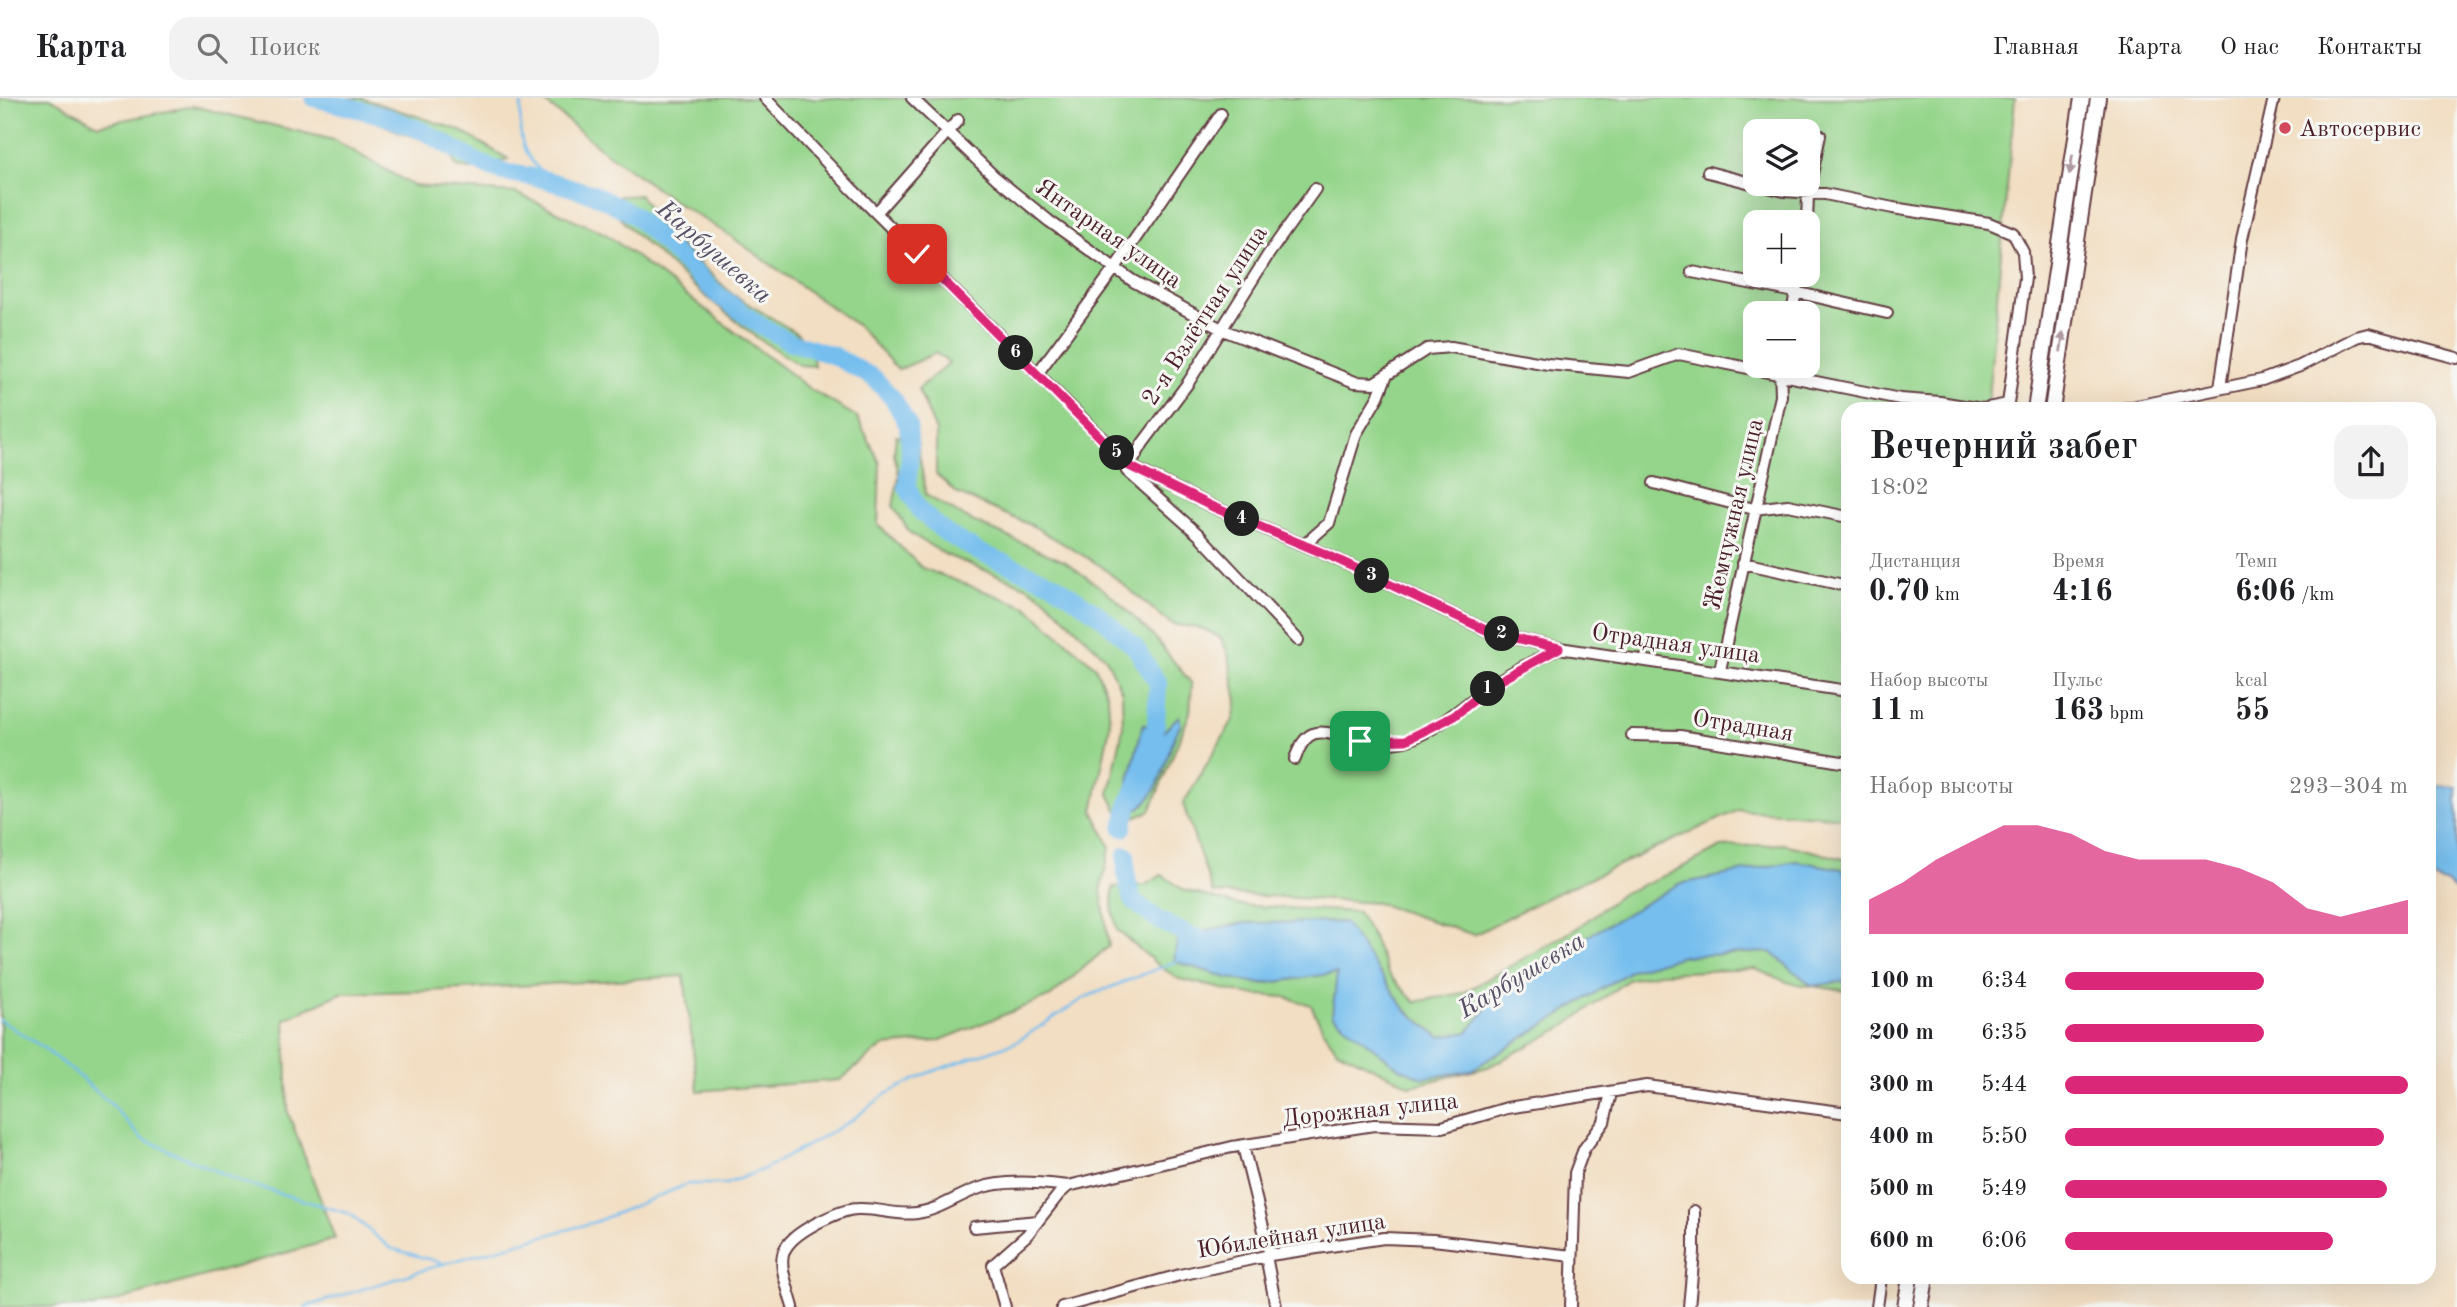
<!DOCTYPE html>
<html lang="ru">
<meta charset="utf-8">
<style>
body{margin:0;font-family:"Old Standard TT",serif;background:#f2f2f2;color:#202124;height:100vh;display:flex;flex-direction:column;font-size:26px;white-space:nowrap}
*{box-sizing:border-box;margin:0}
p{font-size:23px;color:#757577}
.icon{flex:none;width:38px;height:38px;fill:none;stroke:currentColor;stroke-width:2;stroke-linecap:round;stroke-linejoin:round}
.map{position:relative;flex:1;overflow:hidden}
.side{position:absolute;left:1841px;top:304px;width:595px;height:882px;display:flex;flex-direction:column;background:#fff;border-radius:21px;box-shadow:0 7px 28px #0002}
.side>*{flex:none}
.controls{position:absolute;left:1743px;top:21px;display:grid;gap:14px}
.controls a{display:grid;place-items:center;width:77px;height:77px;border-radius:14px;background:#fff;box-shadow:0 7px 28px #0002;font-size:35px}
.pin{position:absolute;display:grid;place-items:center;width:60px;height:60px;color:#fff;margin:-30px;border-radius:14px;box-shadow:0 4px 10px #0006}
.km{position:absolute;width:35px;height:35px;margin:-18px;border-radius:50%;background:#222;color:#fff;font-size:19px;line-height:35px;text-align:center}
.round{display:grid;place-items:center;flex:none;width:74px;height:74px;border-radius:21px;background:#f2f2f2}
.head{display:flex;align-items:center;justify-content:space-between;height:119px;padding:0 28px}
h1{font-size:38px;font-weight:700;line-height:52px}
.metrics{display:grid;grid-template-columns:repeat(3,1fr);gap:10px;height:119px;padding:7px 28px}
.metrics div{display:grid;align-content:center}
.metrics b{font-size:30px;font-weight:700}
.metrics small{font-size:19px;font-weight:400}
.metrics p{font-size:19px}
.chart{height:196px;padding:14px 28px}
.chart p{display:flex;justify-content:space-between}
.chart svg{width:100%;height:126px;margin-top:7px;fill:#db2777;opacity:.7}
ul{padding:0 28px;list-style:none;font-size:23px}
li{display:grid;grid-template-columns:112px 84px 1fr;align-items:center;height:52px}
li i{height:18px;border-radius:9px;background:#db2777}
header{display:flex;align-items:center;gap:42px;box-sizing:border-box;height:98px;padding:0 35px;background:#fff;border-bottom:2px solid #e0e0e0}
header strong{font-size:33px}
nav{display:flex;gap:38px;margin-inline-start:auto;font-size:24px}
.search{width:490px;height:63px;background:#f2f2f2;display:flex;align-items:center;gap:18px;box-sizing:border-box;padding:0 24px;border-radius:21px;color:#757577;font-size:26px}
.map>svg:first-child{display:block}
</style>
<header>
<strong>Карта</strong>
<div class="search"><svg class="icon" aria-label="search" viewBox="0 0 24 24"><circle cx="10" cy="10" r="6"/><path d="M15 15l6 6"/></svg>Поиск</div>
<nav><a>Главная</a><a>Карта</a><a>О нас</a><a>Контакты</a></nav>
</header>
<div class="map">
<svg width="2457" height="1209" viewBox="0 0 2457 1209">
<rect width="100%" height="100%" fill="#f6f6f2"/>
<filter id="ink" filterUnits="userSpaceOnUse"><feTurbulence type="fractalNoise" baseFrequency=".0143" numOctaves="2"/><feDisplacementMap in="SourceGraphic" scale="14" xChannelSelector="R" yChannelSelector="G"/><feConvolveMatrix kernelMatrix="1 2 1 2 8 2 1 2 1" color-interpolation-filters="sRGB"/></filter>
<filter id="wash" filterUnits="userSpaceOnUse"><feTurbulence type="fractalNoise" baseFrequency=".00686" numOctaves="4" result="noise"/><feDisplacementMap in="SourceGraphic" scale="28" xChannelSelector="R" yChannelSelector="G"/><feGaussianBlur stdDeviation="1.57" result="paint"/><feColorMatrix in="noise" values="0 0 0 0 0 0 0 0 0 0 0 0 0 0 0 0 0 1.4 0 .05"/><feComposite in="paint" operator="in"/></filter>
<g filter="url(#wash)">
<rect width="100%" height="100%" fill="#f2dec2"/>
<path fill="#95d58b" stroke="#707a5b" stroke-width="2" fill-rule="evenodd" d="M 0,0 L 50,0 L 98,27 L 193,8 L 334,42 L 414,88 L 516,95 L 606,136 L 810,291 L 857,319 L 880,365 L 878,427 L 922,470 L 1027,509 L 1095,568 L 1108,599 L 1110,627 L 1093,713 L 1110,749 L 1101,791 L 1109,848 L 1051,898 L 938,943 L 883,948 L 840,982 L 698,993 L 684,878 L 428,893 L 341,895 L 285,921 L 288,1014 L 335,1141 L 95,1209 L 0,1209 Z
M 323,0 L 361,0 L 459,32 L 508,61 L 482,73 L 456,69 L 450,54 L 438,46 L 400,34 Z
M 540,0 L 2015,0 L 1987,311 L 1848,312 L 1848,720 L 1739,712 L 1544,801 L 1474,837 L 1377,805 L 1213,795 L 1183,706 L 1233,622 L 1237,603 L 1228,556 L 1221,540 L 1204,531 L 1171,526 L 1101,468 L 1033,428 L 956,395 L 936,376 L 936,333 L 918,291 L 949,265 L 936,255 L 898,272 L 859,229 L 729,137 L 677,105 L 605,54 ZM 1755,33 L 1808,33 L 1808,86 L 1755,86 ZM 1755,124 L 1808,124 L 1808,177 L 1755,177 ZM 1755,215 L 1808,215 L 1808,268 L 1755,268 Z
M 640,97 L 662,130 L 732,196 L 798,236 L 812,254 L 814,268 L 799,267 L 756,239 L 697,191 L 633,134 L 611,109 L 610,99 Z
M 896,337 L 917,343 L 926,397 L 972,423 L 1066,464 L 1111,497 L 1155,540 L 1192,586 L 1190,615 L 1150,713 L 1132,720 L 1117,712 L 1109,696 L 1123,630 L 1122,594 L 1106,560 L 1045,500 L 1026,488 L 946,457 L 910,435 L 893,408 L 899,377 L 894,356 Z
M 1784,746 L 1848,762 L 1848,893 L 1790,885 L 1755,871 L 1659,875 L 1628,882 L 1564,929 L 1488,969 L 1411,988 L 1337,952 L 1324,934 L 1311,907 L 1285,899 L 1245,896 L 1179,881 L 1158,867 L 1117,832 L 1112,809 L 1113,789 L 1145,787 L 1162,777 L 1184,792 L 1237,807 L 1358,814 L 1373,840 L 1389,877 L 1415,904 L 1463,895 L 1577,830 L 1623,795 L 1673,774 L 1721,749 Z"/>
<path fill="#75beee" stroke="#606e8c" stroke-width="2" d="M 1179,618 L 1181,626 C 1164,654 1164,702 1130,715 L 1124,702 L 1143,626 L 1162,635 Z
M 2429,687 L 2457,689 L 2457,794 L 2447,785 L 2429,779 Z
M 1796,763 L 1842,771 L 1848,780 L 1848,883 L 1812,888 L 1771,854 L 1683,858 L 1632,872 L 1470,973 L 1423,980 L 1399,970 L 1332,917 L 1337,875 L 1262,886 L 1228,880 L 1174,863 L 1178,837 L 1245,825 L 1344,824 L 1406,912 L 1440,939 L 1468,934 L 1494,902 L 1569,849 L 1679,786 Z"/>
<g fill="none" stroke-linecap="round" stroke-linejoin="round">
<path stroke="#75beee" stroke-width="2.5" d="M 522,0 C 517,41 520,58 553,84
M 0,922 L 42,949 L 75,975 L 113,1008 L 141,1040 L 241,1084 L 350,1116 L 390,1150 L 442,1165
M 305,1209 L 443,1166 L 595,1124 L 688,1086 L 726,1086 L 764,1071 L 801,1051 L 852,1022 L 886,996 L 928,975 L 1016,944 L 1086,899 L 1177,863"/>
<path stroke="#75beee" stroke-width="18" d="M 314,0 L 381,17 L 423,33 L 479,65 L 502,74 L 539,80 L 593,96 L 633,116 L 717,196 L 758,226 L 790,244 L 832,257 L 874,280 L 894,302 L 908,327 L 910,354 L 907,389 L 920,413 L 947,436 L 979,454 L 1054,486 L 1098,516 L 1135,549 L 1158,585 L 1156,626 L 1150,655
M 1123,730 L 1129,705 L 1137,687
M 1126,757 L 1126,776 L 1132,802 L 1158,822 L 1193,839 L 1206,842"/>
</g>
</g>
<g filter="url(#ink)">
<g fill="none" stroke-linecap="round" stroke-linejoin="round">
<g stroke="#633c42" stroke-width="14">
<path id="minor" d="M 765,0 L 851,90 L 1130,368 L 1213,409 L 1330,458 L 1490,534 L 1559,550 L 1848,593
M 912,0 L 996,80 L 1049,123 L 1133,183 L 1223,232 L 1355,284 L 1374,285 L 1427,251 L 1451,249 L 1548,266 L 1629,274 L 1679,256 L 1900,301 L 1940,304 L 1982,311 L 2008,306
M 1708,74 L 1755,86
M 1756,86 L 1784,93 L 1825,96 L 1893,110 L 1989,125 L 2013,135 L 2023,154 L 2025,180 L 2008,306
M 876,115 L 958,22
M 1807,124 L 1808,96 L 1820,37
M 1692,174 L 1795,194 L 1887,215
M 1792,215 L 1799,177
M 1037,276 L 1115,170 L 1221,16
M 2220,290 L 2242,141 L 2274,0
M 2117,312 L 2262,282 L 2300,268 L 2356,239 L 2368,236 L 2457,260
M 1654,385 L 1754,411 L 1788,407 L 1848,419
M 1304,447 L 1329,425 L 1356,336 L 1378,299 L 1386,279
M 1743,465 L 1848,488
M 1298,542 L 1199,437 L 1127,373 L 1143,345 L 1188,285 L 1268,157 L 1315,91
M 1720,572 L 1781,298 L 1780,268
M 1632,637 L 1680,638 L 1848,665
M 1295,661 C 1309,620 1328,637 1359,643 C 1372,645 1396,646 1408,642 C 1441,630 1465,606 1493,586 C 1513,572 1538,562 1559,550
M 1243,1048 L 1270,1157
M 974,1129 L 1038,1123
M 1266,1158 L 1276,1209
M 793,1209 C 780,1163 770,1150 817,1125 C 829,1119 845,1111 858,1111 C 878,1110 897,1118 917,1115 C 939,1112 957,1098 977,1091 C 1005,1081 1040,1085 1068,1088
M 1005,1209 L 993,1167 L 1027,1137 L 1059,1096 L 1068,1088 L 1232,1049 L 1374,1027 L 1442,1029 L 1507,1010 L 1647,988 L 1848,1015
M 1062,1209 L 1180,1177 L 1270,1157 L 1384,1140 L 1433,1142 L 1572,1158
M 1571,1209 L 1575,1075 L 1584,1051 L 1604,1024 L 1611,995
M 1689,1209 L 1694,1154 L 1694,1113
M 1877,1209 L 1881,1180"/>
</g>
<g stroke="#633c42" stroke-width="18">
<path id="major" d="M 2035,312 L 2082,0
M 2052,312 L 2098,0
M 1905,1209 L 1910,1180
M 1921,1209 L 1926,1180"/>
</g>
<use href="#minor" stroke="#fff" stroke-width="10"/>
<use href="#major" stroke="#fff" stroke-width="14"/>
</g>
<defs><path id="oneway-solid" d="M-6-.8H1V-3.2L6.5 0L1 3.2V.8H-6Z" transform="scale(1.75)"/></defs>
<g fill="#ae9aa0">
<use href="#oneway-solid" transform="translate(2071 67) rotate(99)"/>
<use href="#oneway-solid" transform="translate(2062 244) rotate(-82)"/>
</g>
</g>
<g fill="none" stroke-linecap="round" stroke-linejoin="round" filter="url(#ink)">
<g stroke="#fff" stroke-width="14">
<path id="route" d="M 917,156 L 1129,368 L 1213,409 L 1330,458 L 1490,534 L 1559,550 L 1494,586 L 1454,618 L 1406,642 L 1360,643"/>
</g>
<use href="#route" stroke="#db2777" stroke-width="9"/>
</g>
<circle fill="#d1495b" stroke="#f6f6f2" stroke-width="2.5" cx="2285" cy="30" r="7"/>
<g text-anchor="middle" stroke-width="6" stroke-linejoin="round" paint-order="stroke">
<g font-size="24" fill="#4a1f2b" stroke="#f6f6f2" text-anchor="start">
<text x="2299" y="38">Автосервис</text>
</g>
<g font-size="24" fill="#4a1f2b" stroke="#f6f6f2">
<text transform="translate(1109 135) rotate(35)" y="8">Янтарная улица</text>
<text transform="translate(1204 217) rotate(-57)" y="8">2-я Взлётная улица</text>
<text transform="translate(1733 416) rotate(-77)" y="8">Жемчужная улица</text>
<text transform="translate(1676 545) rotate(8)" y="8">Отрадная улица</text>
<text transform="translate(1743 627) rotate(9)" y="8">Отрадная</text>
<text transform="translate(1370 1011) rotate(-6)" y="8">Дорожная улица</text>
<text transform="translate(1291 1137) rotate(-9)" y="8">Юбилейная улица</text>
</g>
<g font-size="26" font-style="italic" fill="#574f66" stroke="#f6f6f2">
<text transform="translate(715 153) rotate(41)" y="9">Карбушевка</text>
<text transform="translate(1521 876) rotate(-31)" y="9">Карбушевка</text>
</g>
</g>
</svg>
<div class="controls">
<a><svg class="icon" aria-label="layers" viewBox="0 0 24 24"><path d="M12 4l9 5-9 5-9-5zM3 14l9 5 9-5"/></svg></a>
<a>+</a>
<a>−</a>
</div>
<div class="pin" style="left:1360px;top:643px;background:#1e9e55"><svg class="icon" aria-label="arrive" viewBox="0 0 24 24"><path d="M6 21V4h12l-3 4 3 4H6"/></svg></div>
<div class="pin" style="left:917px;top:156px;background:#d93025"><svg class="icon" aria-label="check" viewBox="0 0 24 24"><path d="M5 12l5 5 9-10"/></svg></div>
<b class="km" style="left:1488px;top:591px">1</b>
<b class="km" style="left:1502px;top:536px">2</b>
<b class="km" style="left:1372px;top:478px">3</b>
<b class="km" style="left:1242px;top:421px">4</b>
<b class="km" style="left:1117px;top:355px">5</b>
<b class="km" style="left:1016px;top:255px">6</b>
<section class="side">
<div class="head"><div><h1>Вечерний забег</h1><p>18:02</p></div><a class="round"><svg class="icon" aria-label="share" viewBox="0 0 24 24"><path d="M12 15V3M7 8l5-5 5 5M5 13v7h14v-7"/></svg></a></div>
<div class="metrics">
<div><p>Дистанция</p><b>0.70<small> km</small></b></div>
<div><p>Время</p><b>4:16</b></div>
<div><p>Темп</p><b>6:06<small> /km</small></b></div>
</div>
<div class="metrics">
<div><p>Набор высоты</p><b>11<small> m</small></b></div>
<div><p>Пульс</p><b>163<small> bpm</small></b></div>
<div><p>kcal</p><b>55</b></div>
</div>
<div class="chart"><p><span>Набор высоты</span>293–304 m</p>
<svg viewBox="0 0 160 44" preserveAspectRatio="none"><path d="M0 44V32L10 26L20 18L30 12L40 6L50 6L60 9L70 15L80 18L90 18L100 18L110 21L120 26L130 35L140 38L150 35L160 32V44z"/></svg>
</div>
<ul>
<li><b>100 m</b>6:34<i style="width:58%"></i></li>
<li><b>200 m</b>6:35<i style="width:58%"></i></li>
<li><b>300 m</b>5:44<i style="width:100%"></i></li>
<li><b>400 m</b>5:50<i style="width:93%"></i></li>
<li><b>500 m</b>5:49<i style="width:94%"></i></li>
<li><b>600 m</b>6:06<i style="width:78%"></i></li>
</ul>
</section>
</div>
